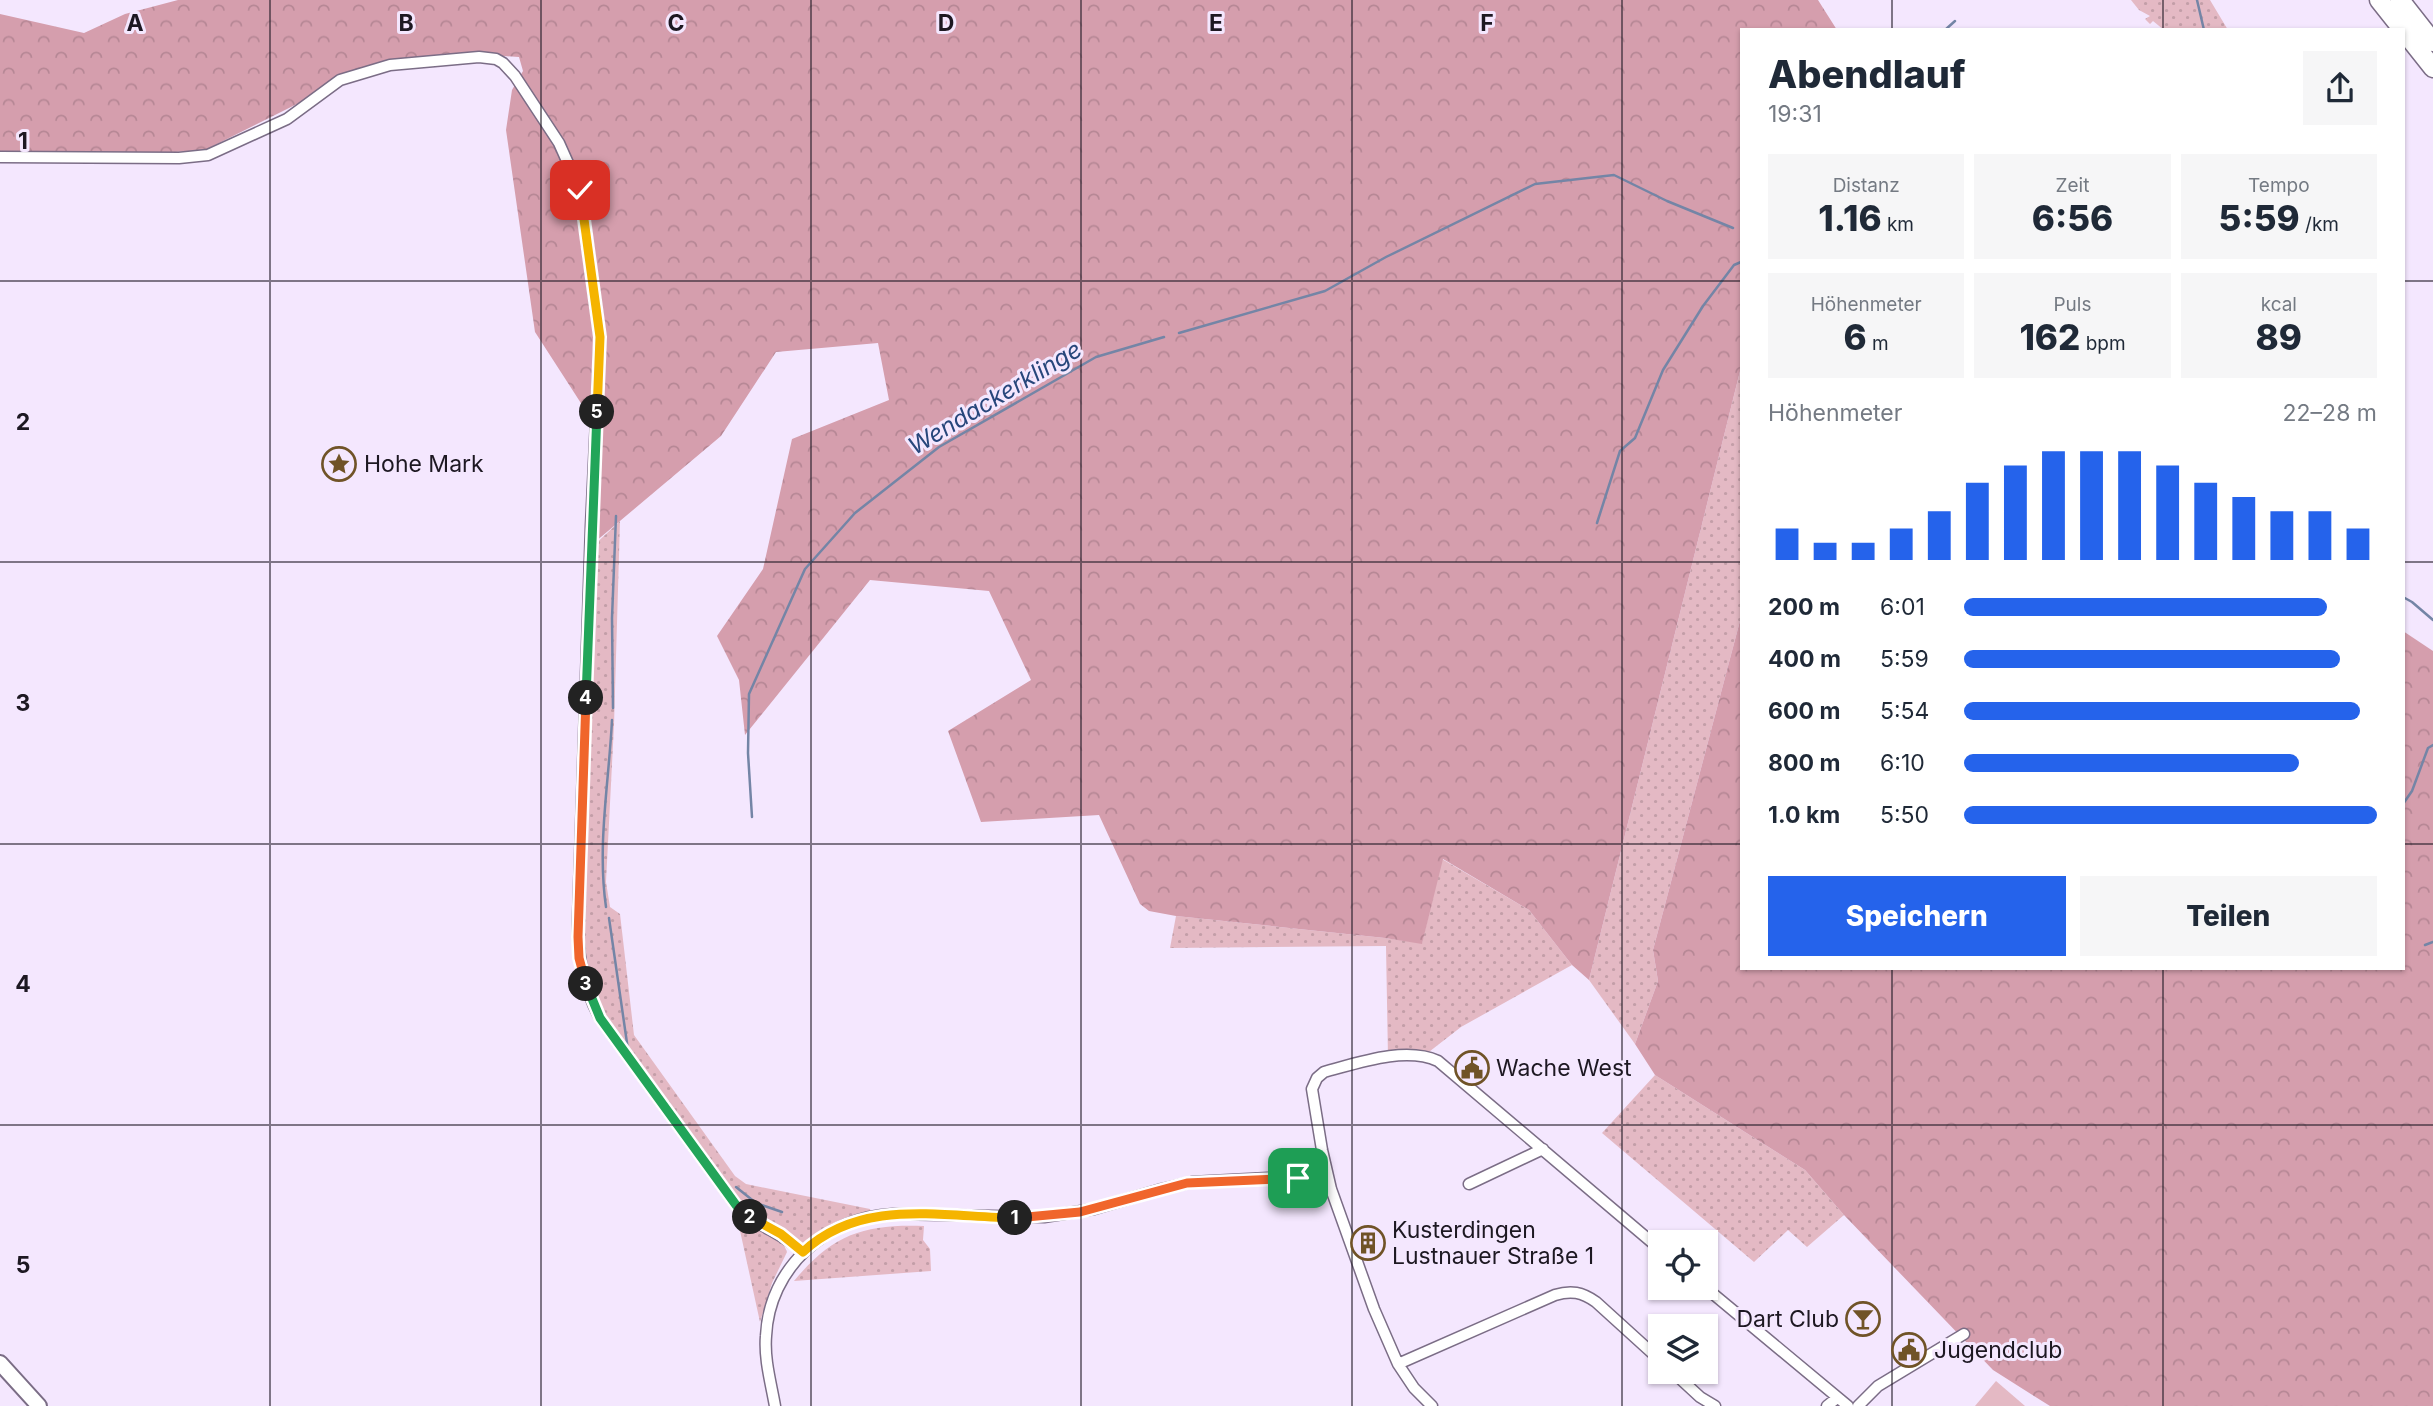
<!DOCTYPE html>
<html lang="de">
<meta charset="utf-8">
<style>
body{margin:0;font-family:Inter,sans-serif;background:#f6f6f7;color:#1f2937;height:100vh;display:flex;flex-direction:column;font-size:26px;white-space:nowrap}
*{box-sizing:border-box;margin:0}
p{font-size:23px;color:#747a83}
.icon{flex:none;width:38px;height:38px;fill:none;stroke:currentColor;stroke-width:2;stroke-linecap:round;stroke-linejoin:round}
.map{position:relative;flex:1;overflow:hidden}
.details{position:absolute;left:1740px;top:28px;width:665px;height:942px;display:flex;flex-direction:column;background:#fff;border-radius:0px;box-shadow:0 2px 5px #0004}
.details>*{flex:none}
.controls{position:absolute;left:1648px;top:1230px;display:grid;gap:14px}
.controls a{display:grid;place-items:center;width:70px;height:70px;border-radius:0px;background:#fff;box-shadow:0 2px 5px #0004;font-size:35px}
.pin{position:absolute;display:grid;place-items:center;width:60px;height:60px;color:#fff;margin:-30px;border-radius:14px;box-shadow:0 4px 10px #0006}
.km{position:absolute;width:35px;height:35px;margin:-18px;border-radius:50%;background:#222;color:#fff;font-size:19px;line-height:35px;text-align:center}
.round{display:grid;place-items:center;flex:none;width:74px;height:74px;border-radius:0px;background:#f6f6f7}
.headline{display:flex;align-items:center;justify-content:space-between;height:119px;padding:0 28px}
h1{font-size:38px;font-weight:800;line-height:52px}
.stats{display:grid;grid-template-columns:repeat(3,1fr);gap:10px;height:119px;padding:7px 28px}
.stats div{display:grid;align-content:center;border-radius:0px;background:#f6f6f7;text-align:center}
.stats b{font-size:35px;font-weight:800}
.stats small{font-size:19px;font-weight:400}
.stats p{font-size:19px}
.chart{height:196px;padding:14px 28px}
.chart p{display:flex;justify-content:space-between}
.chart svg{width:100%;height:126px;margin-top:7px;stroke:#2563eb;stroke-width:6}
.cta{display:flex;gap:14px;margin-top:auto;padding:14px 28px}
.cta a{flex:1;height:80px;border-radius:0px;background:#2563eb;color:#fff;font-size:28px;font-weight:800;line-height:80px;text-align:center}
.cta a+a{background:#f6f6f7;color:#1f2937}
ul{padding:0 28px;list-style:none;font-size:23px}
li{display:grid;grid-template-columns:112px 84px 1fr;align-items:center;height:52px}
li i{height:18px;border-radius:9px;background:#2563eb}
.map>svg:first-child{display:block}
</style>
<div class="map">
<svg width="2433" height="1406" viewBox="0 0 2433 1406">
<defs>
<pattern id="grass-dots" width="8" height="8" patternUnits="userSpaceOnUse" patternTransform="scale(1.75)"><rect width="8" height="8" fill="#e4b9c4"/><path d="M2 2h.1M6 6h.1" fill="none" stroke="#c39ea8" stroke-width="1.8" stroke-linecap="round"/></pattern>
<pattern id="forest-crowns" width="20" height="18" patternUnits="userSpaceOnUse" patternTransform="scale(1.75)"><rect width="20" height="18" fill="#d59ead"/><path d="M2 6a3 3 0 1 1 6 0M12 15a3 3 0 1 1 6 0" fill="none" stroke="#b68795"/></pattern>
</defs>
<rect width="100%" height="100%" fill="#f4e7fe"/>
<path fill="url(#grass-dots)" d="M 2131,0 L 2210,0 L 2228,30 L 2164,30 L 2153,21 L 2150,24 L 2145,19 L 2150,16 L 2139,10 Z
M 1741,367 L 1741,617 L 1653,950 L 1658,981 L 1635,1044 L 1589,980 Z
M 620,521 L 614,725 L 606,882 L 610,907 L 620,914 L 634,1035 L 735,1176 L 746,1184 L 870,1209 L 872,1216 L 803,1252 L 748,1216 L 600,1018 L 581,970 L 591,548 Z
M 1442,859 L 1529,910 L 1572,965 L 1461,1027 L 1425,1055 L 1388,1058 L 1386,946 L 1170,948 L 1176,916 L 1385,938 L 1422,943 Z
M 1655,1075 L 1805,1170 L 1844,1215 L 1807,1247 L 1788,1230 L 1754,1262 L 1602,1133 Z
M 737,1217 L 779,1241 L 784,1245 L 787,1252 L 772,1283 L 760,1322 Z
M 924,1226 L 923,1240 L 930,1249 L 931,1271 L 794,1281 C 833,1234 864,1224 924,1226 Z"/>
<path fill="url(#forest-crowns)" d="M 178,0 L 1818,0 L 1837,30 L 1741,30 L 1741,367 L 1589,980 L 1572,965 L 1529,910 L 1443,859 L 1422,944 L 1385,938 L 1176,916 L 1149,911 L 1140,904 L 1099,815 L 981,822 L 948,731 L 1031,680 L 989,591 L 870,580 L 745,735 L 739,680 L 717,636 L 763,569 L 792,439 L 889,400 L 878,343 L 776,352 L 721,436 L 595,542 L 597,428 L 535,332 L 506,130 L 512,90 L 523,71 L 519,57 L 504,56 L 390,67 L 339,83 L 205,150 L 145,154 L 0,157 L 0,14 L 84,33 L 125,14 Z
M 1741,617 L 1741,968 L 2403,968 L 2403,631 L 2433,651 L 2433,1406 L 2050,1406 L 1993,1370 L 1844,1215 L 1805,1170 L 1655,1075 L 1635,1044 L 1658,981 L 1653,950 Z"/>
<path fill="#e4b9c4" d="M 1996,1381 L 2025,1406 L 1975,1406 Z"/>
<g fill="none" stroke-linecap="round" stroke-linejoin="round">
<path stroke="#7485a6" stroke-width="2.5" d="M 2197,0 L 2204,30
M 1945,30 L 1955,21
M 1179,333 L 1325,291 L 1386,257 L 1535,184 L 1614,175 L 1667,201 L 1733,228
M 1597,523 L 1620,451 L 1635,438 L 1663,370 L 1703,306 L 1734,265 L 1741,262
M 2403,597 L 2412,602 L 2433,620
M 613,708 L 612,618 L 616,516
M 2403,804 L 2412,791 L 2428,748 L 2433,745
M 752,817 L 748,753 L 749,694 L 805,569 L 855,513 L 939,447 L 1096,357 L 1164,337
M 606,907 C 597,845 609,782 612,720
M 609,918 L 628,1050
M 2425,945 L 2433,942
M 674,1111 L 682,1122
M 736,1187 L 756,1203 L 782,1212"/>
<g stroke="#7b6d86" stroke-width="13">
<path id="street" d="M 0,157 L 179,158 L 208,155 L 287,119 L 340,80 L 390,65 L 479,57 L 496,59 L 503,63 L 515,76 L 559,143 L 580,190 L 600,337 L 591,526 L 578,920 C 577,955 583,987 600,1018 L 736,1205 C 753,1225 783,1233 803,1252
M 1469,1184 L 1543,1149
M 1706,1288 L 1848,1406
M 1398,1364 L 1555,1295 C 1571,1290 1582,1292 1596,1302 L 1661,1361
M 1673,1372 L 1700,1397 L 1715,1406
M 775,1406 C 771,1383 764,1359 766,1336 C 769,1268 826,1217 893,1214 L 1044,1217 L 1094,1209 L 1162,1189 L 1192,1182 L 1327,1175
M 1432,1406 L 1414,1388 L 1398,1364 L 1374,1309 L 1331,1189 L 1322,1150 L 1312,1089 L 1317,1078 L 1324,1072 C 1358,1063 1405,1046 1438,1061 L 1661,1250
M 1827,1406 L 1837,1398
M 1858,1406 L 1878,1386 L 1964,1334"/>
</g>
<g stroke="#7b6d86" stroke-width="18">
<path id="secondary" d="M 0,1363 L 39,1406"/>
</g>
<g stroke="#7b6d86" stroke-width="21">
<path id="highway" d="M 2379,0 L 2433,68
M 2400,0 L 2433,42"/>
</g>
<use href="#street" stroke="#fff" stroke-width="10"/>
<use href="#secondary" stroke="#fff" stroke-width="14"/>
<use href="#highway" stroke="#fff" stroke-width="18"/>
</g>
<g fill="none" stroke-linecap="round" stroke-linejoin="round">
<g stroke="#fff" stroke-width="14">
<path id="split-1" d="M 1015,1218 L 1080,1212 L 1187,1183 L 1298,1178"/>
</g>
<g stroke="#fff" stroke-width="14">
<path id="split-2" d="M 750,1217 L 781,1234 L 803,1252 C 861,1197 943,1217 1015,1218"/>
</g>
<g stroke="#fff" stroke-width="14">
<path id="split-3" d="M 586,984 L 600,1018 L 736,1205 L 750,1217"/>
</g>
<g stroke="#fff" stroke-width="14">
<path id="split-4" d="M 586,984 L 579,958 L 578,937 L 586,698"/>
</g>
<g stroke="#fff" stroke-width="14">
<path id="split-5" d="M 586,698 L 597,412"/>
</g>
<g stroke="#fff" stroke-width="14">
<path id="split-6" d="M 580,190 L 600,337 L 597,412"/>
</g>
<use href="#split-1" stroke="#f0652b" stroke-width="9"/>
<use href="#split-2" stroke="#f5b400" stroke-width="9"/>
<use href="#split-3" stroke="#22a559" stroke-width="9"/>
<use href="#split-4" stroke="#f0652b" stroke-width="9"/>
<use href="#split-5" stroke="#22a559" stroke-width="9"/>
<use href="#split-6" stroke="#f5b400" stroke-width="9"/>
</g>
<path fill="none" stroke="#1d1822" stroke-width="2" stroke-opacity="0.55" d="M 270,0 L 270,1406M 541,0 L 541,1406M 811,0 L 811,1406M 1081,0 L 1081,1406M 1352,0 L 1352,1406M 1622,0 L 1622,1406M 1892,0 L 1892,30M 2163,0 L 2163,30M 0,281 L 1741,281M 2403,281 L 2433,281M 0,562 L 1741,562M 2403,562 L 2433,562M 0,844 L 1741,844M 2403,844 L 2433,844M 1892,968 L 1892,1406M 2163,968 L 2163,1406M 0,1125 L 2433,1125"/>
<defs>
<g id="sight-ring" transform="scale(1.75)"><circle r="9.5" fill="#f4e7fe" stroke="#705327" stroke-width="1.5"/><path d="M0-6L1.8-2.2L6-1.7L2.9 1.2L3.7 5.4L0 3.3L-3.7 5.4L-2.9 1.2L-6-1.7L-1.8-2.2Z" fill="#705327"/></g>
<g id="civic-ring" transform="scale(1.75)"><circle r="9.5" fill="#f4e7fe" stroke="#705327" stroke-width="1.5"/><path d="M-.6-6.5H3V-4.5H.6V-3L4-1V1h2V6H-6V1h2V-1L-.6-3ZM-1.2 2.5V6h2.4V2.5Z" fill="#705327"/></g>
<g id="building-ring" transform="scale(1.75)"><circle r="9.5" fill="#f4e7fe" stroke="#705327" stroke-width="1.5"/><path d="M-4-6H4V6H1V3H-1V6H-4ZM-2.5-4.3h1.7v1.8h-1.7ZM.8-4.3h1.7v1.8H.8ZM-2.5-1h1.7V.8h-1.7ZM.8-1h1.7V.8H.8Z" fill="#705327"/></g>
<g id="bar-ring" transform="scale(1.75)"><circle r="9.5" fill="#f4e7fe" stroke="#705327" stroke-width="1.5"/><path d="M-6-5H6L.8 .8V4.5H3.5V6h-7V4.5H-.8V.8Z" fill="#705327"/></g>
</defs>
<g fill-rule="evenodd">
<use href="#sight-ring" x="339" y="464"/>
<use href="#civic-ring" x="1472" y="1068"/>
<use href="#building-ring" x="1368" y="1243"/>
<use href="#bar-ring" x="1863" y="1319"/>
<use href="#civic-ring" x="1909" y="1350"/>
</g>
<g text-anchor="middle" stroke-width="6" stroke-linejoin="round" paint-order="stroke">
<g font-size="23" fill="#1d1822" stroke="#f4e7fe" text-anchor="start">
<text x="364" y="472">Hohe Mark</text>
<text x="1496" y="1076">Wache West</text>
<text x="1392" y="1238">Kusterdingen<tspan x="1392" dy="26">Lustnauer Straße 1</tspan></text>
<text x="1839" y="1327" text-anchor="end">Dart Club</text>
<text x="1934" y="1358">Jugendclub</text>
</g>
<g font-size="24" font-style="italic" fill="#27467b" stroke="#f4e7fe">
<text transform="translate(995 398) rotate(-31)" y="8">Wendackerklinge</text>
</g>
</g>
<g font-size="23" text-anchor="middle" font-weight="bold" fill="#1d1822" stroke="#f4e7fe" stroke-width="6" stroke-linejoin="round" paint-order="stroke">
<text x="135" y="31">A</text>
<text x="406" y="31">B</text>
<text x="676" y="31">C</text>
<text x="946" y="31">D</text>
<text x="1216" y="31">E</text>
<text x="1487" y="31">F</text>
<text x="23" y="149">1</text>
<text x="23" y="430">2</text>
<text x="23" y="711">3</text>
<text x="23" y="992">4</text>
<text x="23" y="1273">5</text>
</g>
</svg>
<div class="controls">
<a><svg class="icon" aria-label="locate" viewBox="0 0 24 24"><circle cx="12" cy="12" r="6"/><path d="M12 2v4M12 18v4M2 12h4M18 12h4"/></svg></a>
<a><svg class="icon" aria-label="layers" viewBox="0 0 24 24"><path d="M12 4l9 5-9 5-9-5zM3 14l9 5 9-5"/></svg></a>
</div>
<div class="pin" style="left:1298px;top:1178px;background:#1e9e55"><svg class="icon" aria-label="arrive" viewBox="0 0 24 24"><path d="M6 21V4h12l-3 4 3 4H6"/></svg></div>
<div class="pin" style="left:580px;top:190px;background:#d93025"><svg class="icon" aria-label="check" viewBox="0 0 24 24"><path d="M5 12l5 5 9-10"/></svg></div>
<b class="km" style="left:1015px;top:1218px">1</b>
<b class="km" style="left:750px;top:1217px">2</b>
<b class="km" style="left:586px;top:984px">3</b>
<b class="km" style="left:586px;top:698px">4</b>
<b class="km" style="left:597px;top:412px">5</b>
<section class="details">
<div class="headline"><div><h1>Abendlauf</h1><p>19:31</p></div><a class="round"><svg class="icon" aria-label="share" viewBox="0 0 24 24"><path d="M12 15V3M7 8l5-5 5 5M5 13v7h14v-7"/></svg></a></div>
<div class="stats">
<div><p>Distanz</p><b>1.16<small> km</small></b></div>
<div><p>Zeit</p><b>6:56</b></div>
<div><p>Tempo</p><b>5:59<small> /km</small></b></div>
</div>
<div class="stats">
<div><p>Höhenmeter</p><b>6<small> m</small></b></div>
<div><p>Puls</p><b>162<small> bpm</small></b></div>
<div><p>kcal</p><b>89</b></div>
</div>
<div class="chart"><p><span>Höhenmeter</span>22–28 m</p>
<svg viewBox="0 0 160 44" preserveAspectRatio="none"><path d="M5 44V33M15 44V38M25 44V38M35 44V33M45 44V27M55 44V17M65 44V11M75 44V6M85 44V6M95 44V6M105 44V11M115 44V17M125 44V22M135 44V27M145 44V27M155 44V33"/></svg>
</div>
<ul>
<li><b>200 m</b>6:01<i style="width:88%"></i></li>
<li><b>400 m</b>5:59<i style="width:91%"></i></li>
<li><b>600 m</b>5:54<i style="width:96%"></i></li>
<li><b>800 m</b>6:10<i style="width:81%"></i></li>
<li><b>1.0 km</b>5:50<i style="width:100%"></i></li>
</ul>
<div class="cta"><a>Speichern</a><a>Teilen</a></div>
</section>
</div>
